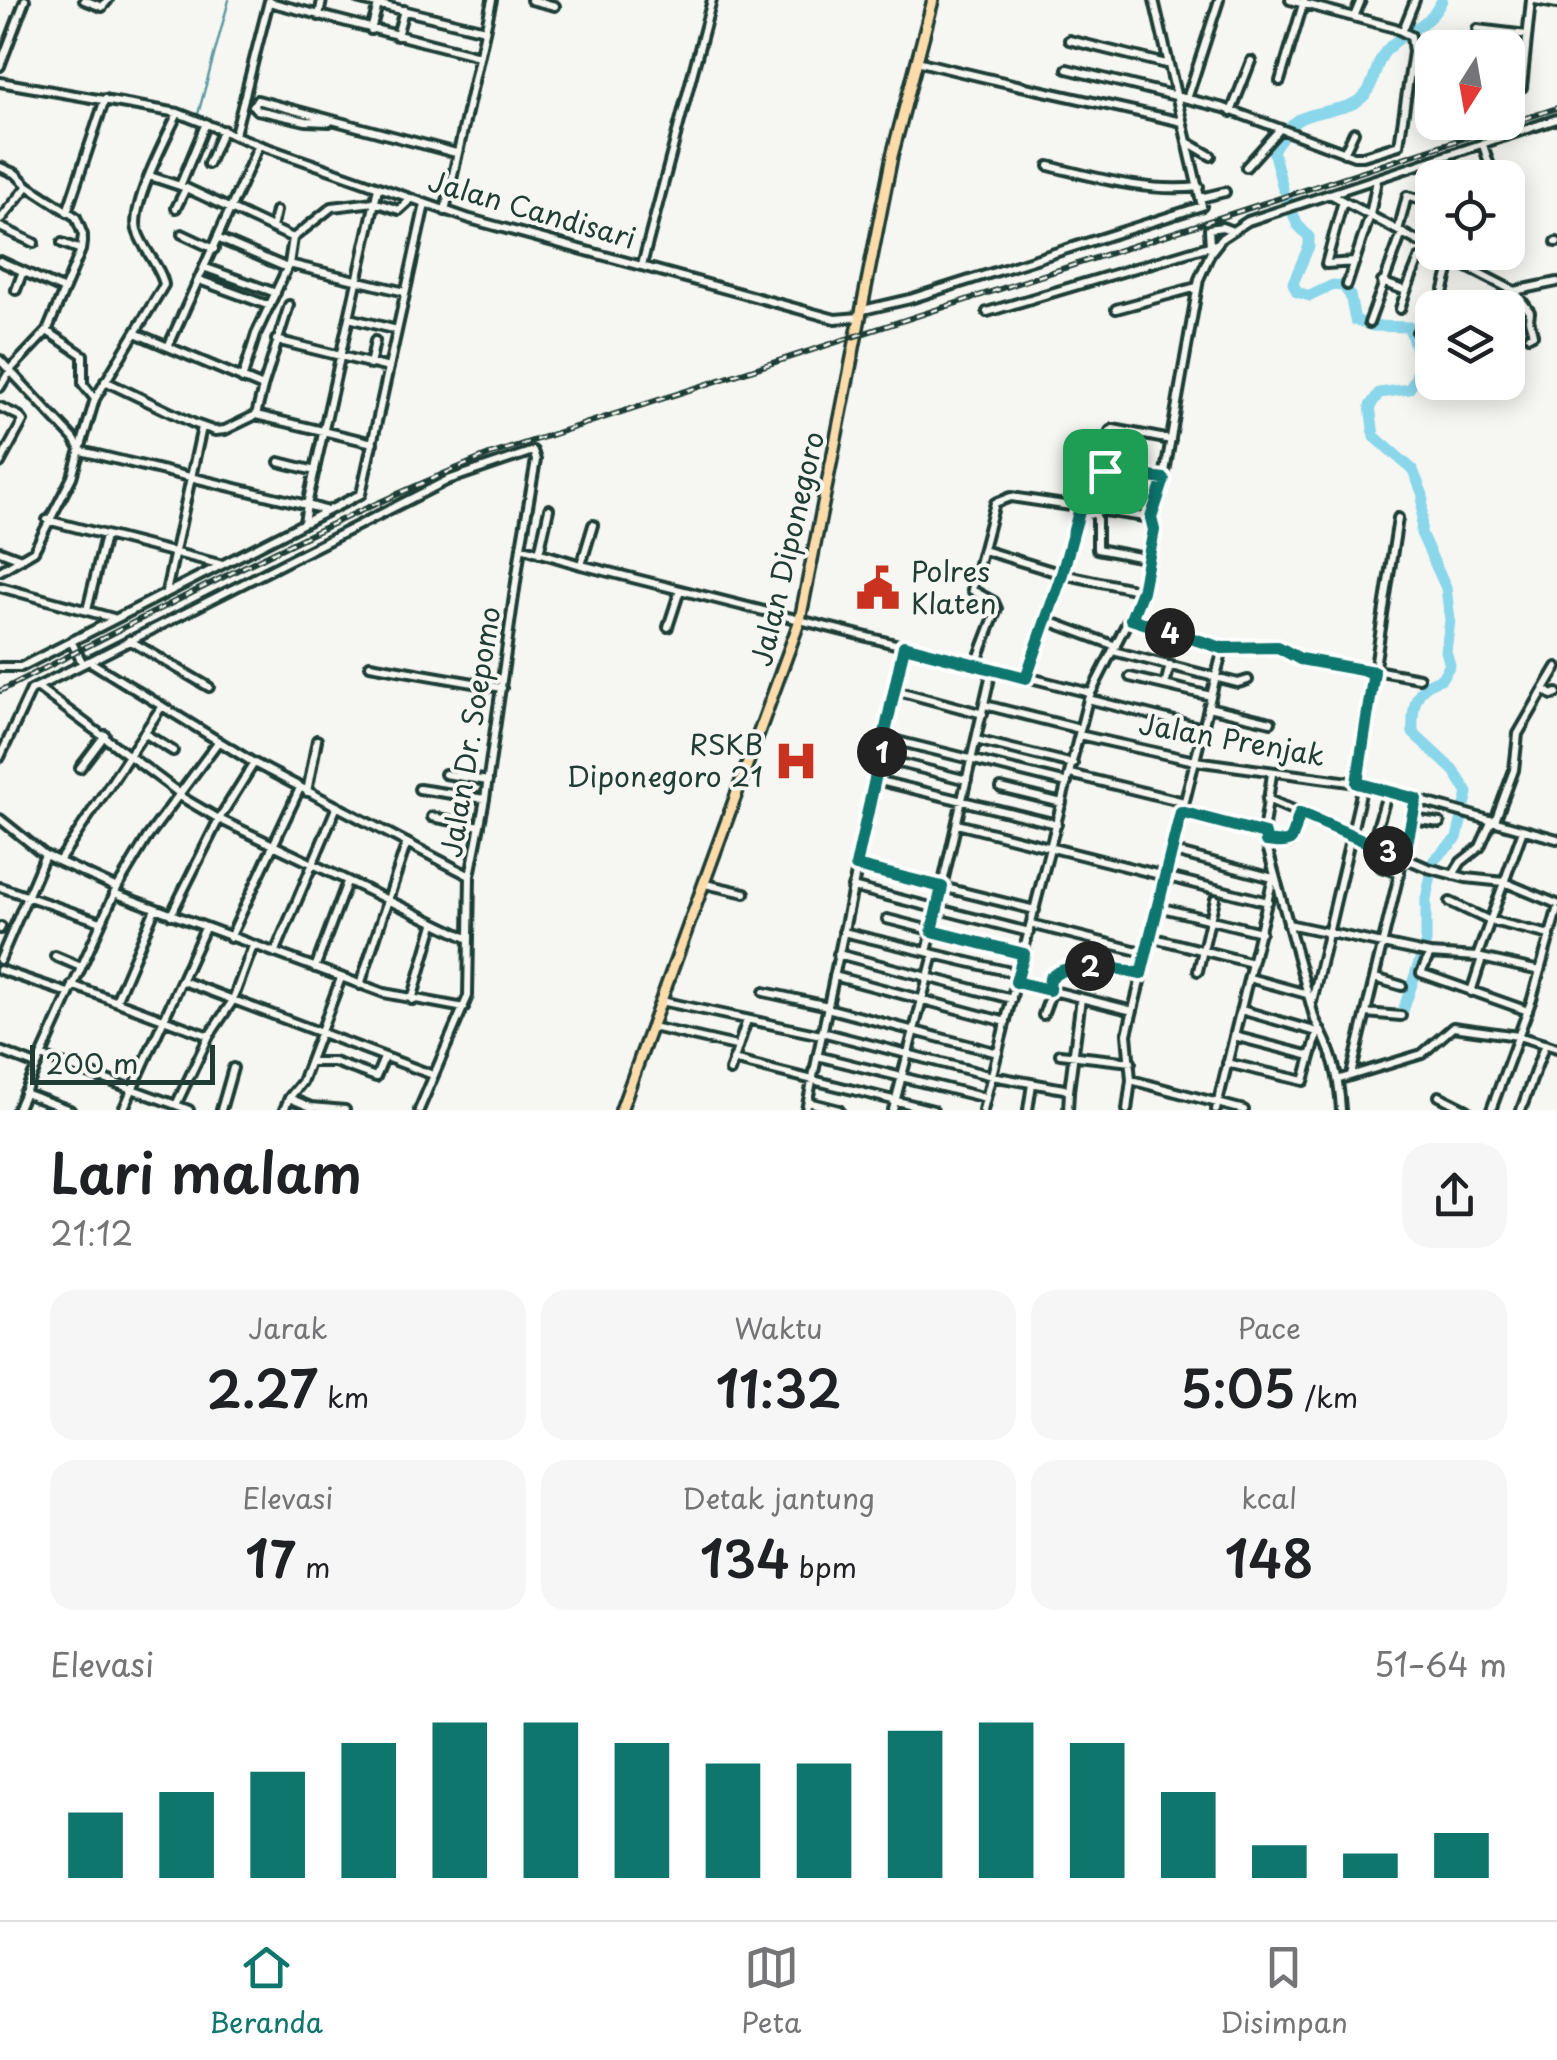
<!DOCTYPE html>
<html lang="id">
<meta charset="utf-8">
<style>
body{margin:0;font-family:"Playpen Sans",sans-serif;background:#f6f6f6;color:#202124;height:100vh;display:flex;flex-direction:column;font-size:38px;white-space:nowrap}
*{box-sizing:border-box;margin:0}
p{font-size:32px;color:#757577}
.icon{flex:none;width:55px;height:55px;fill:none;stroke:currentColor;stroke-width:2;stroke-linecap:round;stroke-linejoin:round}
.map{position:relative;height:1110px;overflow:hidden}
.sheet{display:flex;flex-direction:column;background:#fff;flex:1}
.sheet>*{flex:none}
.needle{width:65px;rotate:191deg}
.fabs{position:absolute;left:1415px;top:30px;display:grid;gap:20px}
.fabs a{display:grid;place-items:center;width:110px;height:110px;border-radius:20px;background:#fff;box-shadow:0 5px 25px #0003;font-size:50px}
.scale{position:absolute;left:30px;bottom:25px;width:185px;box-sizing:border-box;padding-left:10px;border:5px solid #1f3d34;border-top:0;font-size:28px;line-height:35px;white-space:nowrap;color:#1f3d34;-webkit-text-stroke:8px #f6f6f2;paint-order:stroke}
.pin{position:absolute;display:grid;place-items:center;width:85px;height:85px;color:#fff;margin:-42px;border-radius:20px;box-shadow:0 5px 15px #0006}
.km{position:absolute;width:50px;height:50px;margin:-25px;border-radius:50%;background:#222;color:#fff;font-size:28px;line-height:50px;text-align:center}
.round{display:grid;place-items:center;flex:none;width:105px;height:105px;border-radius:30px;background:#f6f6f6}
.headline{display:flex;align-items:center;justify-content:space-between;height:170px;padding:0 50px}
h1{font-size:55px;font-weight:600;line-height:75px}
.metrics{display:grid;grid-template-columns:repeat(3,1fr);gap:15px;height:170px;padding:10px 50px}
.metrics div{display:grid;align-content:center;border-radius:25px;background:#f6f6f6;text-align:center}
.metrics b{font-size:50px;font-weight:600}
.metrics small{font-size:28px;font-weight:400}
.metrics p{font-size:28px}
.chart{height:280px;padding:20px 50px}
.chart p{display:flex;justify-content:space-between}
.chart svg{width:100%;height:180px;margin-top:10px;stroke:#0f766e;stroke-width:6}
.menu{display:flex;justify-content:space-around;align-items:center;height:140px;border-top:2px solid #e0e0e0;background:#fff;font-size:28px;color:#757577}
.menu a{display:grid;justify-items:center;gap:5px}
.menu .active{color:#0f766e}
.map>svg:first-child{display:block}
</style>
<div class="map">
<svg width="1557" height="1110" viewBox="0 0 1557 1110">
<rect width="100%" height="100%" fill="#f6f6f2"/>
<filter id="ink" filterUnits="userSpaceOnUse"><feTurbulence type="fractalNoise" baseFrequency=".01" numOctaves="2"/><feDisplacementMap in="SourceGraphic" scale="20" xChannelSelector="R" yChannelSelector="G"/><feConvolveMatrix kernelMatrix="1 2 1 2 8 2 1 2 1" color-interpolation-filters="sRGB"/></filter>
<g filter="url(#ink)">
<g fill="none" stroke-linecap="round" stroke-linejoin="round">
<path stroke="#5f99a1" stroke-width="2.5" d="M 197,118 L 229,0"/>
<path stroke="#8ad6ea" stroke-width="11" d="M 1283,189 L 1273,150 C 1281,139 1287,127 1298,120 C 1317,108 1349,113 1365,95 C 1375,84 1375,64 1385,52 C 1402,30 1430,28 1442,0
M 1288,200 L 1297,224 L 1309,237 L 1309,246 L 1293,283 L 1297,292 L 1310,296 L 1333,285 L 1343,286 L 1350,295 L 1355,320 L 1373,326 L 1409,327 C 1416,350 1425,369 1409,389 L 1379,393 L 1370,406 L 1374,436 L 1413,470 L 1423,495 L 1421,533 L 1446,588 L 1450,620 L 1446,651 L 1450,665 L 1441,679 C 1414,686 1412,708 1413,733 L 1454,771 L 1468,793 L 1457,838 L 1434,860 L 1426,899 L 1426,942 L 1403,1011"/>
<g stroke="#1f3d34" stroke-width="14">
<path id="minor" d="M 84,0 L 102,7 L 108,0
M 360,0 L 485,30
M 531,0 L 555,6
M 1535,0 L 1557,4
M 269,2 L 479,56
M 319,16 L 322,0
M 1354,17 L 1361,0
M 1477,29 L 1527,35
M 371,30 L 378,5
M 1403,30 L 1415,0
M 397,36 L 404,10
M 1069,40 L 1166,64
M 917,61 C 1005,84 1093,101 1182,122
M 0,66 L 25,0
M 1067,69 L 1224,108 L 1354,156 L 1363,156 L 1399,145 L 1413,52 L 1411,36 L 1395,28 L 1290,0
M 1280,81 L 1304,1
M 0,82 L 178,113 L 259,145 L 470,219 L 835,319 L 860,317
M 1508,90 L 1522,87 L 1531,0
M 1187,99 L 1219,0
M 1231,112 L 1251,61
M 329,122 L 306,121 L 257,110 L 253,106 L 257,100 L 456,153
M 235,134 L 269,1
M 1189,143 L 1211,156
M 1483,145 L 1494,178
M 1344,153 L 1354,132
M 208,164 L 223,130
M 1049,166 C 1098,178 1148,193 1199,187
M 0,167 L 16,174 L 28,186 L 76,217 L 83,235 L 81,250 L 47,331 L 11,369 L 0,387
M 1246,167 L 1279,130
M 150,176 L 186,188 L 293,238
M 180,186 L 206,123
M 1330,194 L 1432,249
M 1200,198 L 1225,192
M 1343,201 L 1326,264 L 1355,262
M 176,208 L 186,188
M 445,211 L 492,0
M 67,212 L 105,99
M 0,220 L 28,186
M 0,227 L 34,243
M 272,228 L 276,211
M 1398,231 L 1407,196 L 1432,203
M 182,234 L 214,249
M 217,238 L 285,267
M 1556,242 L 1557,242
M 62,243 L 81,250
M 1210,246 L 1209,229 L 1222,227 L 1230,230
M 1438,252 L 1514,291 L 1557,282
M 0,261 L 62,289
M 289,264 L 405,292
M 642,265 L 712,0
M 206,268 L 276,293
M 199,280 L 270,306
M 1382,282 L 1406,291 L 1419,259
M 1347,285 L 1370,215 L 1377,180
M 16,290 L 23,271
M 1515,291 L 1530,312 L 1529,320 L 1533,334 L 1529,336
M 1439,308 L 1454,252
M 1116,309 L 1197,287
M 1400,309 L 1406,291
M 863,310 L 910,299 L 1202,206 L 1154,0
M 987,312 L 1216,244
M 349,318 L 397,330
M 1369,323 L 1402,233
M 47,331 L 83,355 L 83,384 L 95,399
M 1417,332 L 1432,326
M 135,333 L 263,387 L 256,415
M 1432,339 L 1432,335
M 276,340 L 389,368
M 168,347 L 259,145
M 0,360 L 74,439 L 81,451 L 307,505 L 378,188
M 370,365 L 375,341
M 242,379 L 256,334 L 289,264 L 293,238 L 332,207 L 374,202 L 399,210 L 411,199
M 105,381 L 195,424 L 215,431 L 225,430 L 256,415 L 373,443
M 263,387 L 289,305
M 0,407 L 19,416 L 23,421 L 0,463
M 1106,450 L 1110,431 L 1113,429 L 1171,440
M 279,462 L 315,471
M 1088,508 L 1102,472 L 1164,479
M 1093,510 L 1097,518 L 1097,549 L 1150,559
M 47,520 L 219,564
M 304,522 L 307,505 L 324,510
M 983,550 L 1062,574 L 1143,591
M 0,551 L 21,559
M 539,553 L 549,509
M 581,565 L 593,525
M 0,571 L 34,551 L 72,477 L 95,399 L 164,285 C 162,269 142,248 137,230 C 130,206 167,136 178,113
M 0,587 L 113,618
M 166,592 L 202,427
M 87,610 L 105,536
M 1046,620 L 1116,646
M 668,627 L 680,590
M 129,640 L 209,687
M 71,641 L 83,664
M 1223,648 L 1278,647 L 1300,659 L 1374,672
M 1113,651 L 1238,683 L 1248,680
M 90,661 L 448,480 L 533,451 L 536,460 L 521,547
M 976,664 L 997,609 L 994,602 L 972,590 L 995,503 L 1011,497 L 1151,518
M 370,665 L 502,688
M 0,667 L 21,667 L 361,494 L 425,204
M 1375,670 L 1419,678
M 1026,677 L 1062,574 L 1080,507
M 1130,677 L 1211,696
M 1165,685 L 1170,665
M 37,687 L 179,793
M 1544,689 L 1557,667
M 895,690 L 983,714
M 1088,699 L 1203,728
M 985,705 L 1080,729
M 1208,707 L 1271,722
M 144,733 L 173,751
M 1079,735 L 1195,761 L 1357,783 L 1557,839
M 885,738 L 1067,783
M 976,740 L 1073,764
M 0,757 L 31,690 L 89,661 L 254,763 L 470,876 L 485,799 L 521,547 L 581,565 L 1090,693
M 880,758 L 967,780
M 80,768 L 105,735
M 445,774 L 488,781
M 1070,774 L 1184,802
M 1272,774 L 1264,826 L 1268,850 L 1315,1020 C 1332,1050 1339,1075 1341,1110
M 876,780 L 1057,824
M 1357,783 L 1398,518
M 1001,788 L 1062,803
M 419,789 L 485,799
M 307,792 L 317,740
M 178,795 L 219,819 L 469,939
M 1267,799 L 1428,868 L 1466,878 L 1504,882 L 1557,904
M 1181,812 L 1265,834
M 432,817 L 480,826
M 0,819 L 45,855 L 117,888
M 1412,819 L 1440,823
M 1495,821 L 1514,770 L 1518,734 L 1544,689 L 1552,695 L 1557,693
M 957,824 L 1268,902
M 1266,841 L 1289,843 L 1300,813
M 1372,844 L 1388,791
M 1171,851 L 1273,878
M 59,861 L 162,706
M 857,866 L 1035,910
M 1381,867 L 1400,873
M 1453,875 L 1461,862 L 1480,847 L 1492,820
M 705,884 L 745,893
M 0,887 L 101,922
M 852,887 L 1029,932
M 114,893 L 384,993 L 464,1008
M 1450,902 L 1488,920 L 1550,935
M 1158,907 L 1261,932
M 171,915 L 219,819 L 254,763
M 887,919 L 1024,954
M 1031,924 L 1146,953
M 1288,924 L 1430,954
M 0,929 L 1,927
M 843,932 L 927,952
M 1150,937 L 1252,963
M 230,938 L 300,788
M 275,953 L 337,806
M 838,954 L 1012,999
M 934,954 L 1019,974
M 55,956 L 81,967
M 1477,957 L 1523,830
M 0,960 L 45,855
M 315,968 L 347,882
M 0,970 L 68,993
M 1198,971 L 1215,899
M 834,976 L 1006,1022
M 1249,978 L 1307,994
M 1375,978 L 1402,986
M 183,981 L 433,1075
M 1017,982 L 1133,1011
M 72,985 L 209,1036
M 360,985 L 406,845
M 1049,990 L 1050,979 C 1076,957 1111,969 1141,974
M 764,992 L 828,1006
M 1471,992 L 1482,958
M 412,1000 L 434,924
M 116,1001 L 155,909
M 661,1001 L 821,1035
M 1312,1002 L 1363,785
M 827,1008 L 998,1053
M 1241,1010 L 1321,1033
M 1528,1011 L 1421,973 L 1430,954 L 1477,957 L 1540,971
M 1366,1013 L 1401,1016
M 1043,1015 L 1052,991
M 652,1027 L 736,1046
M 822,1032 L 992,1076 L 1064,1089 L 1069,1092 L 1068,1110
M 1234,1036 L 1311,1056
M 0,1051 L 36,1065
M 1060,1054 L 1131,1062
M 41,1056 L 176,1105 L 209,1036 L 232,1002 L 253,946
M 817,1056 L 986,1098
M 733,1060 L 933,1110
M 310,1062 L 334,1062 L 376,1077 L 384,1058
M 1227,1063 L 1304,1081 L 1318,1032
M 730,1071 L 747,1020
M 1351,1075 L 1417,799
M 1340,1079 L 1422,1054 L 1453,1027 L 1518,1036 L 1557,1048
M 1131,1080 L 1244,1110
M 1069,1091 L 1081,998
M 24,1093 L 70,1110
M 1439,1096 L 1467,1110
M 289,1098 L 311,1107 L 345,1110
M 808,1102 L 839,1110
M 176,1105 L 189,1110
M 17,1110 L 117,888 L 147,838 L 218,742
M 123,1110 L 205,928
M 221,1110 L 233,1068
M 284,1110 L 289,1098 L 302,1082 L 341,978
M 419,1110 L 468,996 L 470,876
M 806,1110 L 904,646
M 893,1110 L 934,954 L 927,952 L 992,669
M 983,1110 L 1088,699 L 1143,591 L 1154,531 L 1151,518 L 1162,489 L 1199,279 L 1211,252 L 1222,238 L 1248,221 L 1557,119
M 1028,1110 L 1032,1084
M 1127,1110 L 1131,1080 L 1127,1034 L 1223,648 L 1131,619
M 1216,1110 L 1273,878
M 1491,1110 L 1532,999 L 1557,910
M 1521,1110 L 1545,1044"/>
</g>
<g stroke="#1f3d34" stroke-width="16">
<path id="highway" d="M 621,1110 L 800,620 L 892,156 L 933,0"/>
</g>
<use href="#minor" stroke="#f6f6f2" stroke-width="6"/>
<use href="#highway" stroke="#fddcac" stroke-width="9"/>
<g stroke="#1f3d34" stroke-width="6">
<path id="rail" d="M 0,691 C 161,609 321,523 489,455 L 1557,108"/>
</g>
<use href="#rail" stroke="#f6f6f2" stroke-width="2.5" stroke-dasharray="8" stroke-linecap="butt"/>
</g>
</g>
<g fill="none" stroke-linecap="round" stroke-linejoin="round" filter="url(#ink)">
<g stroke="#fff" stroke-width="20">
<path id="route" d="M 1105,471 L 1164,479 L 1151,518 L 1154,530 L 1142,591 L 1131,619 L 1222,648 L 1278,647 L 1300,659 L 1374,672 L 1357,783 L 1416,799 L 1404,858 L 1300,813 C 1290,841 1297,845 1266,841 L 1265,834 L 1181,812 L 1141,974 C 1111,968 1076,957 1050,978 L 1049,990 L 1016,982 L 1024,954 L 932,931 L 942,887 L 856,866 L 904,646 L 1026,678 L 1062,574 L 1080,508 L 1088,508 L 1100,473 Z"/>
</g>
<use href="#route" stroke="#0f766e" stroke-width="12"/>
</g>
<defs>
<g id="civic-bare" transform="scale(3.45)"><path d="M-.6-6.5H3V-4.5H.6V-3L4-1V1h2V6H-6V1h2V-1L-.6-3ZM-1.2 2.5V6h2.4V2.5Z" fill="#c8321e" stroke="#f6f6f2" stroke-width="2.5" paint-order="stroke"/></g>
<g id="hospital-bare" transform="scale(3.45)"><path d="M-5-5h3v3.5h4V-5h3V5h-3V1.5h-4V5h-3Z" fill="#c8321e" stroke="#f6f6f2" stroke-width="2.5" paint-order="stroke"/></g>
</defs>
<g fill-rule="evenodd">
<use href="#civic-bare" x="878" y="588"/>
<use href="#hospital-bare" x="796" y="761"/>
</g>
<g text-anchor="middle" stroke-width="8" stroke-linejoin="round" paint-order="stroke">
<g font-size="28" fill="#1f3d34" stroke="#f6f6f2">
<text transform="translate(532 210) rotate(16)" y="10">Jalan Candisari</text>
<text transform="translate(788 549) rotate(-77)" y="10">Jalan Diponegoro</text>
<text transform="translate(471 732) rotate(-81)" y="10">Jalan Dr. Soepomo</text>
<text transform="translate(1232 740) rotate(10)" y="10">Jalan Prenjak</text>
</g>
<g font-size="28" fill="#1f3d34" stroke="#f6f6f2" text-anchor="start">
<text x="911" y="582">Polres<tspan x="911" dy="32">Klaten</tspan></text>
<text x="763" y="755" text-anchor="end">RSKB<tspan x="763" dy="32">Diponegoro 21</tspan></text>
</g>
</g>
</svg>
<div class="fabs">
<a><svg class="needle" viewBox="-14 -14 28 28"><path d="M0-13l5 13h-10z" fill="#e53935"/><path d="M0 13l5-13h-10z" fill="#757577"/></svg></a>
<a><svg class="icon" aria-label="locate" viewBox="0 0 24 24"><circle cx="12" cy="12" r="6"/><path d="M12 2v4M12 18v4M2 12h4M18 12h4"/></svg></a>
<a><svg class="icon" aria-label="layers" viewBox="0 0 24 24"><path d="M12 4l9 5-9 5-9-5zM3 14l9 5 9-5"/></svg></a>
</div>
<div class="scale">200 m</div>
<div class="pin" style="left:1105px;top:471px;background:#1e9e55"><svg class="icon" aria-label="arrive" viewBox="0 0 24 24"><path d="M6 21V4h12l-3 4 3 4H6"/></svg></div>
<b class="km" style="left:882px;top:752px">1</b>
<b class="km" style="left:1090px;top:966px">2</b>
<b class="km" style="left:1388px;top:851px">3</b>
<b class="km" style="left:1170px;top:633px">4</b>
</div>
<section class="sheet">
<div class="headline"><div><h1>Lari malam</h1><p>21:12</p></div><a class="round"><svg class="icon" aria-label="share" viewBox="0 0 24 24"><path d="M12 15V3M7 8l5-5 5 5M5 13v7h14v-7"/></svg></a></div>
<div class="metrics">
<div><p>Jarak</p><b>2.27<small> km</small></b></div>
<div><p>Waktu</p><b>11:32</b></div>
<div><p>Pace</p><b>5:05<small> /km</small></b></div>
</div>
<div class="metrics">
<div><p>Elevasi</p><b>17<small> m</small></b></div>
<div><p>Detak jantung</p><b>134<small> bpm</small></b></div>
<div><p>kcal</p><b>148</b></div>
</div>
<div class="chart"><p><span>Elevasi</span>51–64 m</p>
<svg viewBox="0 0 160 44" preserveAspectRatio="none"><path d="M5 44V28M15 44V23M25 44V18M35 44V11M45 44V6M55 44V6M65 44V11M75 44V16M85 44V16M95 44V8M105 44V6M115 44V11M125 44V23M135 44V36M145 44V38M155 44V33"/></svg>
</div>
</section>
<nav class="menu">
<a class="active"><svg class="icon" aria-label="home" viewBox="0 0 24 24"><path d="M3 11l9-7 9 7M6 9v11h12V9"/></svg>Beranda</a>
<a><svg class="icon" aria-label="map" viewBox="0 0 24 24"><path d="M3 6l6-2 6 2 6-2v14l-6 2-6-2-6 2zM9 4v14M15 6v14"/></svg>Peta</a>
<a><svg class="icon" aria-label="saved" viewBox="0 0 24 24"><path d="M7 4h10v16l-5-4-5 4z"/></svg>Disimpan</a>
</nav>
